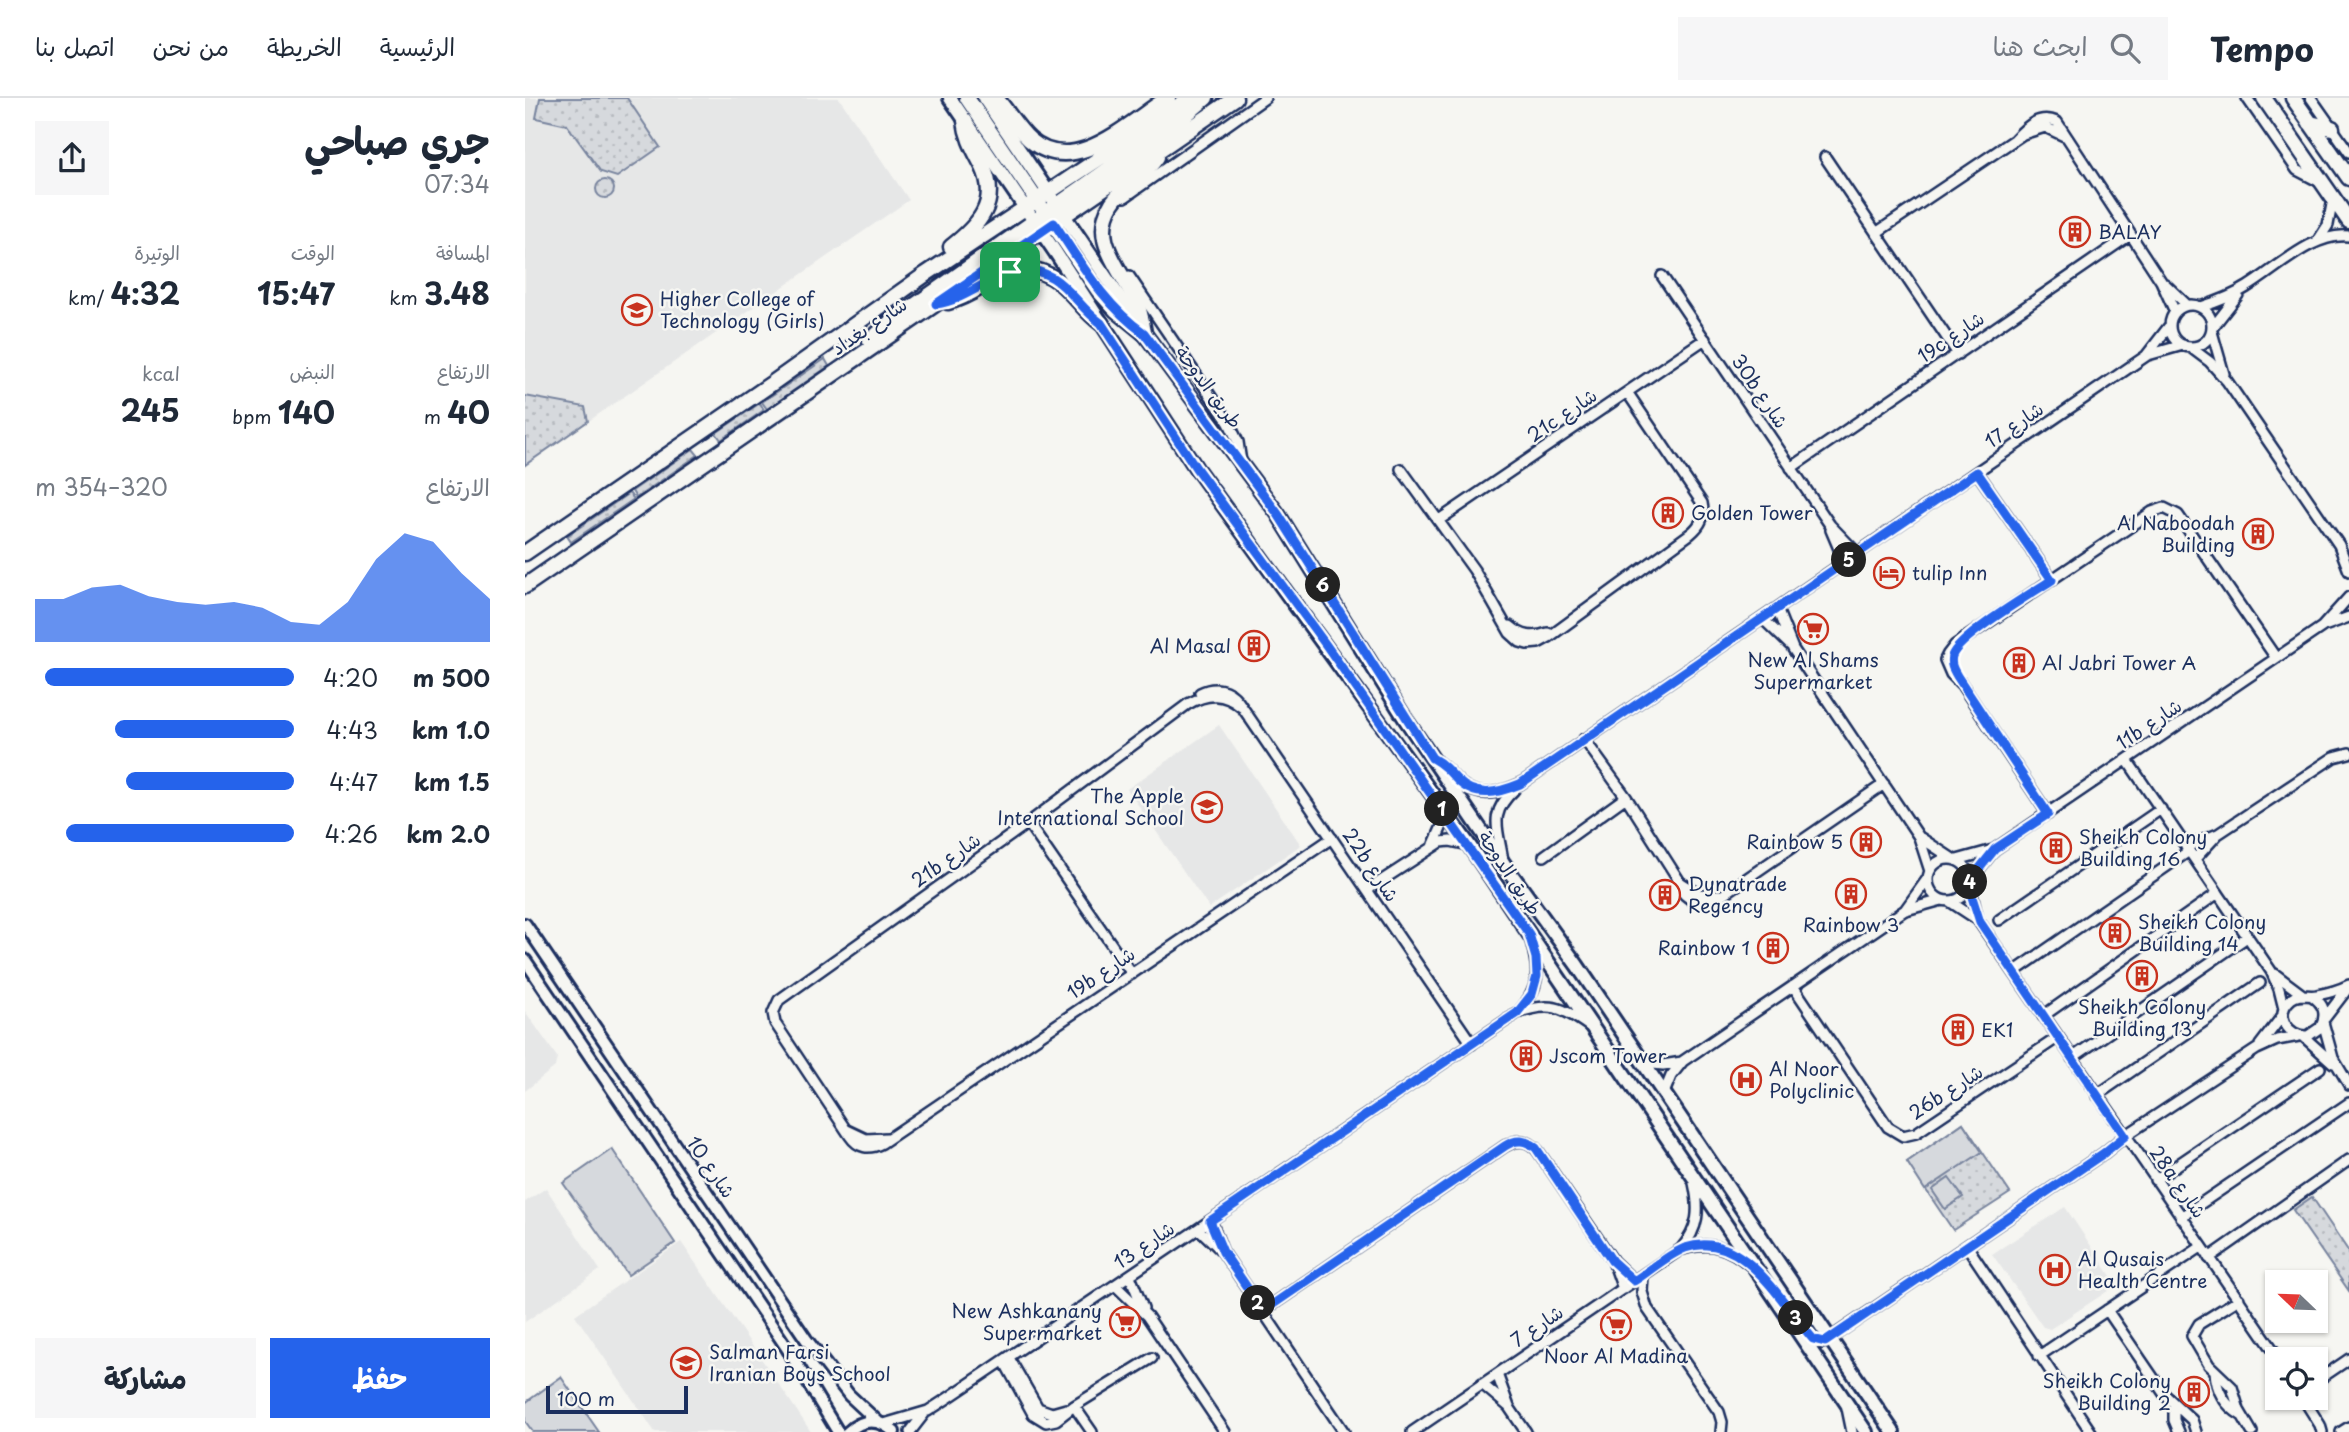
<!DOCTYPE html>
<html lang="ar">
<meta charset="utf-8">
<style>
body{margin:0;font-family:"Playpen Sans","Playpen Sans Arabic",sans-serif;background:#f6f6f7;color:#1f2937;direction:rtl;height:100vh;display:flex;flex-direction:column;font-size:26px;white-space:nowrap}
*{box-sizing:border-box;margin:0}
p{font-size:23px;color:#747a83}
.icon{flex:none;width:38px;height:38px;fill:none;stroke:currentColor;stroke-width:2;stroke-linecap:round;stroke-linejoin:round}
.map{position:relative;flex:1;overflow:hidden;direction:ltr}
.panel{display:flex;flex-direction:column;background:#fff;width:525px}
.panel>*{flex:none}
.needle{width:46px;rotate:293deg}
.buttons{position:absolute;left:1740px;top:1172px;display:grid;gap:14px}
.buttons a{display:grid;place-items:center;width:63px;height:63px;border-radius:0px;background:#fff;box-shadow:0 2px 5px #0004;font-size:35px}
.scale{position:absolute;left:21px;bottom:18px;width:142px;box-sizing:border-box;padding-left:7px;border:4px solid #1b2f5e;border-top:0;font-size:19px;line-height:24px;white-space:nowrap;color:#1b2f5e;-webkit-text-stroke:5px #f6f6f2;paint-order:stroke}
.pin{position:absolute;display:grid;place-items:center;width:60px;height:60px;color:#fff;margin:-30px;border-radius:14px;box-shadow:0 4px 10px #0006}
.km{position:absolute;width:35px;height:35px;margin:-18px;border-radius:50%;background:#222;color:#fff;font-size:19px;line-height:35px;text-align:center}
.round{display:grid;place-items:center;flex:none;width:74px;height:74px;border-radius:0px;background:#f6f6f7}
.summary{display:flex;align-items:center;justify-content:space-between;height:119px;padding:0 35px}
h1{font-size:38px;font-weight:700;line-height:52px}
.metrics{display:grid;grid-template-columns:repeat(3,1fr);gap:10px;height:119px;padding:7px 35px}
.metrics div{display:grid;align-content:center}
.metrics b{font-size:30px;font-weight:700}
.metrics small{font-size:19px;font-weight:400}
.metrics p{font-size:19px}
.chart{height:196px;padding:14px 35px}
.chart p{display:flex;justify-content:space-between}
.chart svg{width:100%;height:126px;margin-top:7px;fill:#2563eb;opacity:.7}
.primary-button{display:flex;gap:14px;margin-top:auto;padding:14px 35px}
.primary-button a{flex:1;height:80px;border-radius:0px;background:#2563eb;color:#fff;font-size:28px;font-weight:700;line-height:80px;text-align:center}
.primary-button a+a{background:#f6f6f7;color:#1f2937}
ul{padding:0 35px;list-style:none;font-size:23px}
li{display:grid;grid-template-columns:112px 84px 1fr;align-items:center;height:52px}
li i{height:18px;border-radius:9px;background:#2563eb}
header{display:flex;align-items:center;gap:42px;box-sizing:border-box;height:98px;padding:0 35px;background:#fff;border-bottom:2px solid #e0e1e3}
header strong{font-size:33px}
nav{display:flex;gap:38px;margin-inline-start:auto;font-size:24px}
.search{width:490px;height:63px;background:#f6f6f7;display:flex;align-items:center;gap:18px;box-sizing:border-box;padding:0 24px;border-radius:0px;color:#747a83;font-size:26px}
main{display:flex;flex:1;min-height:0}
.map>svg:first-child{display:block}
</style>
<header>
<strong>Tempo</strong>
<div class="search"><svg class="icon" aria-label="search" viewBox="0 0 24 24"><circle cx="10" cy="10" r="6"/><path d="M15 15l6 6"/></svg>ابحث هنا</div>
<nav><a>الرئيسية</a><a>الخريطة</a><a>من نحن</a><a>اتصل بنا</a></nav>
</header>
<main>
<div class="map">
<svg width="1824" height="1334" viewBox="0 0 1824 1334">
<defs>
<pattern id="grass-dots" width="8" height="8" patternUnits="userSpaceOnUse" patternTransform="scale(1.75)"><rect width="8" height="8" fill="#d6d9dd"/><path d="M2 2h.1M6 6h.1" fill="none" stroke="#b7bbc0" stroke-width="1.8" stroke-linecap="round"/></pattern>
</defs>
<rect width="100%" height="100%" fill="#f6f6f2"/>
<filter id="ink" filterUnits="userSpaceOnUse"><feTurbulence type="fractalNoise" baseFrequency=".0143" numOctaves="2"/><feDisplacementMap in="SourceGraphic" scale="14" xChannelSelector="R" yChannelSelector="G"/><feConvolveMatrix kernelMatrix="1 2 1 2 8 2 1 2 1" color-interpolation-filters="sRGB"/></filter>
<g filter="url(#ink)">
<path fill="#e6e7e7" d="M 0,0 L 314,0 L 384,102 L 0,367 Z
M 694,627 L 776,747 L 684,810 L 602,691 Z
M 0,913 L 32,959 L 30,969 L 0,993 Z
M 21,1090 L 75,1172 L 0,1224 L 0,1104 Z
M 1540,1109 L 1592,1187 L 1525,1231 L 1518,1229 L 1467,1156 Z
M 156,1144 L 272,1313 L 286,1334 L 130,1334 L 50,1217 Z"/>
<path fill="url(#grass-dots)" stroke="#78849e" stroke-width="2" d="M 15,0 L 102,0 L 135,49 L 92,79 L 76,74 L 42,27 L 11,20 Z
M71 91a9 9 0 1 1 18 0a9 9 0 1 1-18 0Z
M 300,261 L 304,268 L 242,311 L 237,304 Z
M 0,298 L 60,309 L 63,323 L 0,367 Z
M 235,305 L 239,312 L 196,342 L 191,335 Z
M 168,351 L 173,357 L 111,400 L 107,393 Z
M 104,395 L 109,401 L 46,444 L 42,438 Z
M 1438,1025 L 1485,1095 L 1428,1132 L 1382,1064 Z
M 1787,1099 L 1824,1154 L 1824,1193 L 1768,1112 Z"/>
<path fill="#d6d9dd" stroke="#78849e" stroke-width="2" d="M 1438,1025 L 1457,1054 L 1400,1092 L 1382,1064 Z
M 87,1051 L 150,1145 L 103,1177 L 38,1085 Z
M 1424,1080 L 1438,1099 L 1420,1111 L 1407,1092 Z
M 36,1279 L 74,1334 L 8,1334 L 0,1323 L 0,1305 Z"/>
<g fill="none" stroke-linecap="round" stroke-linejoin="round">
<g stroke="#1b2f5e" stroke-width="14">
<path id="minor" d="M 1722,0 L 1772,72 L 1795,84
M 1786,0 L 1824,54
M 1490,41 C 1502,28 1514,16 1532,24 L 1636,183 L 1650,214
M 1300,59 L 1433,256
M 600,99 L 740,0
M 1351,135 L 1498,36 L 1520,29 L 1539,38
M 1794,141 L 1803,127 L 1808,101
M 604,178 L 704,325 L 713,344 L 716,364
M 1137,178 L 1305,427 L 1333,456
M 1640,186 L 1662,207
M1645 228a21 21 0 1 1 42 0a21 21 0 1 1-42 0Z
M 1676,209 C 1692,204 1708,198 1722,189 C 1752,171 1788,134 1824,138
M 1688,229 L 1713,197
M 1687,234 L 1699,276
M 1665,249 L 1685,264 L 1702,283 L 1814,447 L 1824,473
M 1623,257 L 1658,247
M 1266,370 L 1605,137
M 876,371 L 949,472 L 985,535 L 995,544 L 1002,546 L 1013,545 L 1024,539 L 1165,436 C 1176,427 1180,419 1177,405 L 1102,294
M 1452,374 L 1527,482
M 914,422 L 1180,241
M 1306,432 L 1320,465
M 1252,511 L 1268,551 L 1394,739 L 1405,773
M 1238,521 L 1265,547
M 1802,527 L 1824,519
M 985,528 C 998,539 1008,540 1023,535
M 1435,584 L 1523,716
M 1437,587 L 1426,576 L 1420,562 L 1423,556 L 1430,547 L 1627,414 L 1639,410 L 1653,417 L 1751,560
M 675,595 C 689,588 703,590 713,603 L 947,946
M 716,609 C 699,594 682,595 663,606 L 503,725 L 254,902 L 248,915 L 250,925 L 325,1038 C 333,1050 344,1052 357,1045 L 807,740
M 1059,641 L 1101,699 L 1155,784 L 1174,796 L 1195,797
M 1602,662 L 1746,873 L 1754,891 L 1759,911
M 911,663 C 921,669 927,678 936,686 C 955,701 975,695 995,686 L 1621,258 L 1645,227
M 503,725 L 607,876
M 1396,740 L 1428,761
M 909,746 L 922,717
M 1661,749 L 1693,736 L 1809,659 L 1824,655
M 1019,758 L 1101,699
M 1670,761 L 1692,737
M1403 782a21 21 0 1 1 42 0a21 21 0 1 1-42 0Z
M 1432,762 L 1468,752
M 978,763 C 974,732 962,717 989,692
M 1152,780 C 1155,799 1170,808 1189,803 L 1359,686
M 1446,781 L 1470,751 L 1797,529 L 1824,499
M 1445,788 L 1453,822 L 1755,1262
M 842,792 L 916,744 L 925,743 L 944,747
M 1424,803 L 1453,822
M 1381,812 L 1417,802
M 1474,822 L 1636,711
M 1489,874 L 1664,753
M 1750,876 L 1778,897
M 1268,888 L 1363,1029 L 1378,1038 L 1391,1035 L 1532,940
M 1787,898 C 1799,906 1802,916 1796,929 L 1783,938 C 1763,940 1748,916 1766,901 C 1775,894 1783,899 1792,897 C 1803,895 1814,892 1824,887
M 994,914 C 1015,889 1015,874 1006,843
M 1518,918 L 1693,795
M 1800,920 L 1823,890
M 1798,924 L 1808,960 L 1824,987
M 1778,938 L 1808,965
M 1735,947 L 1758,917
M 1547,960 L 1722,839
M 1118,965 L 1138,967 L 1157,964
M 1139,995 L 1146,978 L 1158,963 L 1380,812 L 1403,780
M 1572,997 L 1735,885
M 322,1032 L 341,1041 L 362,1040
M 1630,1082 L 1795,970
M 1656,1119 L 1824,1005
M 686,1123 L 697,1152
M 674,1131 L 698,1154 L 819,1334
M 1442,1148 L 1566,1334
M 1158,1151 C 1186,1143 1203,1149 1225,1167
M 1684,1160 L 1824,1062
M 1088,1163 L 1098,1191
M 1118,1177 L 1117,1194 L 1122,1210 L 1194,1314 L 1197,1324 L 1196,1334
M 605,1178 L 618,1210
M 591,1188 L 622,1218 L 700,1334
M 1714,1201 L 1674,1226 L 1667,1238 L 1684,1267 L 1707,1289 L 1714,1312 L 1727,1334
M 1582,1212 L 1640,1297 L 1667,1322 L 1671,1334
M 738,1213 L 980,1048 C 993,1040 1004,1042 1013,1053 L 1088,1163 L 1109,1183
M 1304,1241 L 1579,1055 L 1600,1038 L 1732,951 L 1752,942 L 1774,938
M 1514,1258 L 1676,1149
M 484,1260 L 513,1310 L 527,1315 L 541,1311
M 479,1263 L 508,1316 L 521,1324 L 531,1322 L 549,1308 L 627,1260
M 1690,1273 C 1691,1293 1699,1307 1716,1317
M 972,1276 L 984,1309 L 1001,1334
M 1790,1284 L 1824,1261
M 957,1286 L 983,1308
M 1778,1300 L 1795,1327 L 1797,1334
M 1649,1307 L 1649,1322 L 1654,1334
M 549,1308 L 567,1334
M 1322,1310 L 1327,1334
M 359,1326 L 403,1313 L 423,1300 L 992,915 C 1025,903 1037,909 1064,928
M 385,1334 L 399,1316
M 887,1334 L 1156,1151 C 1174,1130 1175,1112 1169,1085
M 1816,1334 L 1824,1329"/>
</g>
<g stroke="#1b2f5e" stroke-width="16">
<path id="tertiary" d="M 0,826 L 281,1241 L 324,1297 L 353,1324
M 0,862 L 262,1250 L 313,1334
M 323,1334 C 338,1320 354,1320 369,1334"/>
</g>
<g stroke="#1b2f5e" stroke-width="18">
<path id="secondary" d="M 425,0 L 531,155 L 671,370 L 944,747 L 1341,1334
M 459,0 L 619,235 L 753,416 L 881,622 L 979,766 L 1052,867 L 1368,1334
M 1276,1226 L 1292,1244 L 1304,1241"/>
</g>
<g stroke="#1b2f5e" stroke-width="19">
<path id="primary" d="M 442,0 L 573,192 L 591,212 L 619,235
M 471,0 C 483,14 492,30 505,42 C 550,81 605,23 643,0
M 1739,0 L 1824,123
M 1768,0 L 1824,80
M 1785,25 L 1807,30
M 426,149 C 453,128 475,105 458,69 C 450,53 442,41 440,23
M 423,204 C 463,194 489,151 533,183 C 549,195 559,213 576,225
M 619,235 C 617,220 614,207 606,194 C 591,165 566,139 587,105 C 599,87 620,78 632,59
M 345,243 L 362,227 L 662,16 L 681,0
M 0,455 L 249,284 L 401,176 L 665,0
M 0,488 L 710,0"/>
</g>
<use href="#minor" stroke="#f6f6f2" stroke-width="9"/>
<use href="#tertiary" stroke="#f6f6f2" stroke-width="10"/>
<use href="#secondary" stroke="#f6f6f2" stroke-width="12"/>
<use href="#primary" stroke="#f6f6f2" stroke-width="14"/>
</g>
</g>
<g fill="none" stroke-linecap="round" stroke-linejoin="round" filter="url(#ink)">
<g stroke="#fff" stroke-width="14">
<path id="route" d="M 529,125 C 556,165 579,207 619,235 L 753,416 L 907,660 C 918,666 924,673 932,682 C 951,701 973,695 995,686 L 1452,374 L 1527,482 C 1507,495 1434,538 1427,558 C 1425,566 1428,571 1432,578 L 1523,716 L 1470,751 L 1446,781 L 1447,799 L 1455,824 L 1600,1038 L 1579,1055 L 1300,1244 L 1288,1241 C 1256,1205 1218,1130 1160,1150 C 1142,1157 1125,1173 1109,1183 L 1087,1163 L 1011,1050 C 1001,1042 992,1040 980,1048 L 738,1213 L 698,1154 L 685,1123 L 992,915 L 1007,896 L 1012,878 L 1011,860 L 1004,836 L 801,547 L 671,370 L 576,225 C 557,212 547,192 528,180 C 484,153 455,200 411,206 Z"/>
</g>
<use href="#route" stroke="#2563eb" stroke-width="9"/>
</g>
<defs>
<g id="building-ring" transform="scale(1.575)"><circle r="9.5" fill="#f6f6f2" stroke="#c8321e" stroke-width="1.5"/><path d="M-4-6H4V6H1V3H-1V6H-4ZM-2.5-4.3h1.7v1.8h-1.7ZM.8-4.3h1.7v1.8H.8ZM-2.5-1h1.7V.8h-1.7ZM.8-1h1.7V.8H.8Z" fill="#c8321e"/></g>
<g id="university-ring" transform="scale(1.575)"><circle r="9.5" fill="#f6f6f2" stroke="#c8321e" stroke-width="1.5"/><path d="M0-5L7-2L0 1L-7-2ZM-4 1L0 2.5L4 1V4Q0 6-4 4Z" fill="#c8321e"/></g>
<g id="hotel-ring" transform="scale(1.575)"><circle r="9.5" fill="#f6f6f2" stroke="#c8321e" stroke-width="1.5"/><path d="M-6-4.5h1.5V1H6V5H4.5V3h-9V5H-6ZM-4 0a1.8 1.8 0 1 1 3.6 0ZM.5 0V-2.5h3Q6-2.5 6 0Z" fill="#c8321e"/></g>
<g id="supermarket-ring" transform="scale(1.575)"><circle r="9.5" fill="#f6f6f2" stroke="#c8321e" stroke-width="1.5"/><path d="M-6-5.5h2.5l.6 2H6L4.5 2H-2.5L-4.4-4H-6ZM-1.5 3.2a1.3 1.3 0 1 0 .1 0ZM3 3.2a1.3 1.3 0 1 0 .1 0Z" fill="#c8321e"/></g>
<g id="school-ring" transform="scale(1.575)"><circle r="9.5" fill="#f6f6f2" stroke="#c8321e" stroke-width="1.5"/><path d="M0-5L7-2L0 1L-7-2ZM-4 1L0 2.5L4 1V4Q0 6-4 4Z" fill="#c8321e"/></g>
<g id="hospital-ring" transform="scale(1.575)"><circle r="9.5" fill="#f6f6f2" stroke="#c8321e" stroke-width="1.5"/><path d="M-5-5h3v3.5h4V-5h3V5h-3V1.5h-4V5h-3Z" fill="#c8321e"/></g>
</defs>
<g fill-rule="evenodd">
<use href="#building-ring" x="1550" y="134"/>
<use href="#university-ring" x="112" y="212"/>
<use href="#building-ring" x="1143" y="415"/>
<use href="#building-ring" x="1733" y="436"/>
<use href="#hotel-ring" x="1364" y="475"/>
<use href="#supermarket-ring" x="1288" y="531"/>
<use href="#building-ring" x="729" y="548"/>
<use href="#building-ring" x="1494" y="565"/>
<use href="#school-ring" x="682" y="709"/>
<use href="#building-ring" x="1341" y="744"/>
<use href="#building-ring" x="1531" y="750"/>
<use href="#building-ring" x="1326" y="796"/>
<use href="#building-ring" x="1140" y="797"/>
<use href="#building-ring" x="1590" y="835"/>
<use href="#building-ring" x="1248" y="850"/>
<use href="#building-ring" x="1617" y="878"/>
<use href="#building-ring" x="1433" y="932"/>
<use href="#building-ring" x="1001" y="958"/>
<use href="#hospital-ring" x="1221" y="982"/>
<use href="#hospital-ring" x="1530" y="1172"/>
<use href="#supermarket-ring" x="600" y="1224"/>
<use href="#supermarket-ring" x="1091" y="1227"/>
<use href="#school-ring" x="161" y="1265"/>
<use href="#building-ring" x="1669" y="1294"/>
</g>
<g text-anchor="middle" stroke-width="5" stroke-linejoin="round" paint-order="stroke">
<g font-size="19" fill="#1b2f5e" stroke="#f6f6f2" text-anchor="start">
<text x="1573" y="141">BALAY</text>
<text x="135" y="208">Higher College of<tspan x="135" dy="22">Technology (Girls)</tspan></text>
<text x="1166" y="422">Golden Tower</text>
<text x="1710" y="432" text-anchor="end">Al Naboodah<tspan x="1710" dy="22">Building</tspan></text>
<text x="1387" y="482">tulip Inn</text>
<text x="706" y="555" text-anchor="end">Al Masal</text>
<text x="1288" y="569" text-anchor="middle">New Al Shams<tspan x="1288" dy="22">Supermarket</tspan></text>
<text x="1517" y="572">Al Jabri Tower A</text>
<text x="659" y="705" text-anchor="end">The Apple<tspan x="659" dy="22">International School</tspan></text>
<text x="1554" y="746">Sheikh Colony<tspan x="1554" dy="22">Building 16</tspan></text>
<text x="1318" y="751" text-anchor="end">Rainbow 5</text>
<text x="1163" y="793">Dynatrade<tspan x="1163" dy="22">Regency</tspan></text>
<text x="1613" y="831">Sheikh Colony<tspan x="1613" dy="22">Building 14</tspan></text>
<text x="1326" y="834" text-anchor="middle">Rainbow 3</text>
<text x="1225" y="857" text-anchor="end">Rainbow 1</text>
<text x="1617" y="916" text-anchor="middle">Sheikh Colony<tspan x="1617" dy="22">Building 13</tspan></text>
<text x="1456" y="939">EK1</text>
<text x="1024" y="965">Jscom Tower</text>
<text x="1244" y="978">Al Noor<tspan x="1244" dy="22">Polyclinic</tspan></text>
<text x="1553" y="1168">Al Qusais<tspan x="1553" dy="22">Health Centre</tspan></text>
<text x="577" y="1220" text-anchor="end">New Ashkanany<tspan x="577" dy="22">Supermarket</tspan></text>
<text x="184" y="1261">Salman Farsi<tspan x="184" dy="22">Iranian Boys School</tspan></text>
<text x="1091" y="1265" text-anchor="middle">Noor Al Madina</text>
<text x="1646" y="1290" text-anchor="end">Sheikh Colony<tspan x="1646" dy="22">Building 2</tspan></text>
</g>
<g font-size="19" fill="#1b2f5e" stroke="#f6f6f2">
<text transform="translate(344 228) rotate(-34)" y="7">شارع بغداد</text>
<text transform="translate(1426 239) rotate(-34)" y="7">19c شارع</text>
<text transform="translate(684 289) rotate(53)" y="7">طريق الدوحة</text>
<text transform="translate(1235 293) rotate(56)" y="7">30b شارع</text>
<text transform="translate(1037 317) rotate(-34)" y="7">21c شارع</text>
<text transform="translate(1489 327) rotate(-34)" y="7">شارع 17</text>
<text transform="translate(1624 626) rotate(-34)" y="7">11b شارع</text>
<text transform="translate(421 762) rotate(-35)" y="7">21b شارع</text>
<text transform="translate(846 767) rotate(56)" y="7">22b شارع</text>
<text transform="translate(985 775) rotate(56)" y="7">طريق الدوحة</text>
<text transform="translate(576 875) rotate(-34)" y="7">19b شارع</text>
<text transform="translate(1421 994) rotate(-33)" y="7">26b شارع</text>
<text transform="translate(186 1069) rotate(56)" y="7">شارع 10</text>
<text transform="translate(1653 1084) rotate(55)" y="7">28a شارع</text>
<text transform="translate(619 1147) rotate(-34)" y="7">شارع 13</text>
<text transform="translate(1012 1228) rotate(-34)" y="7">شارع 7</text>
</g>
</g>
</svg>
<div class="buttons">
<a><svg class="needle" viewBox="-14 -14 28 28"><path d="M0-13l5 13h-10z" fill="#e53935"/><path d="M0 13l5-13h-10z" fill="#747a83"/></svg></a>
<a><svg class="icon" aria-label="locate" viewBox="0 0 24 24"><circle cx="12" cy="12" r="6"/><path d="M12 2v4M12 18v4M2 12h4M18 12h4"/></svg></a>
</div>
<div class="scale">100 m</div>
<div class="pin" style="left:485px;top:174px;background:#1e9e55"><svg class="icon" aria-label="arrive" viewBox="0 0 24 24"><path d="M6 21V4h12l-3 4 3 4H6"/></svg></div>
<b class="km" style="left:917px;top:711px">1</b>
<b class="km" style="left:733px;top:1205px">2</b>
<b class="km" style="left:1271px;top:1220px">3</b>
<b class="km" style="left:1445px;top:784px">4</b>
<b class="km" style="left:1324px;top:462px">5</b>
<b class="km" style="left:798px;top:487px">6</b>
</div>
<section class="panel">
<div class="summary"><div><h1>جري صباحي</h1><p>07:34</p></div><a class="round"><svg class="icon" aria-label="share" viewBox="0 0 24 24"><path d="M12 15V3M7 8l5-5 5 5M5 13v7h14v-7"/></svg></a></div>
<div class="metrics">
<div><p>المسافة</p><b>3.48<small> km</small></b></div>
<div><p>الوقت</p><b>15:47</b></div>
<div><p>الوتيرة</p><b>4:32<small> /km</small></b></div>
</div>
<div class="metrics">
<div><p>الارتفاع</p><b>40<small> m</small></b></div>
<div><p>النبض</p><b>140<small> bpm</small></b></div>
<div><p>kcal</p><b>245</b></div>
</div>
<div class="chart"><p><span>الارتفاع</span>320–354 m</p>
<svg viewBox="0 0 160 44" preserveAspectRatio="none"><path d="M0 44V29L10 29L20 25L30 24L40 28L50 30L60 31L70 30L80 32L90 37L100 38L110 30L120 15L130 6L140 9L150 20L160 29V44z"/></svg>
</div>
<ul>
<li><b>500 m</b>4:20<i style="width:96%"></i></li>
<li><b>1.0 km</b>4:43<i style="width:69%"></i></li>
<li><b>1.5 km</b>4:47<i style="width:65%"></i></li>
<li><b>2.0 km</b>4:26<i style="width:88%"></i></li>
</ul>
<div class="primary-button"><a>حفظ</a><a>مشاركة</a></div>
</section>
</main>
